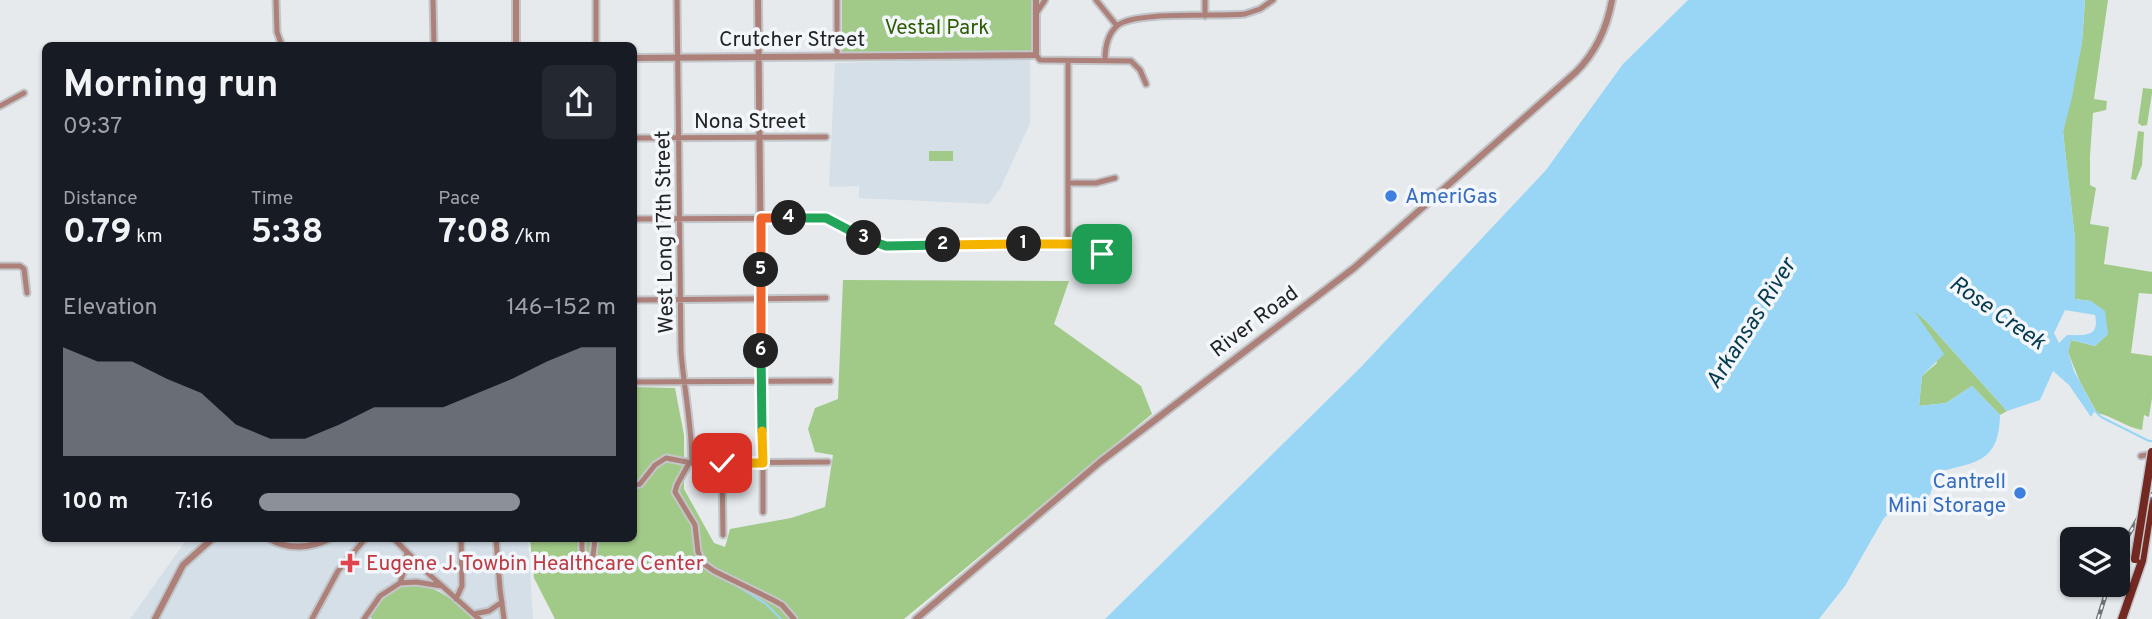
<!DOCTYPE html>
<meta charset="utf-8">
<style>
body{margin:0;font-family:Overpass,sans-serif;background:#242831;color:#f1f3f6;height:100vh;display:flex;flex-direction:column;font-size:26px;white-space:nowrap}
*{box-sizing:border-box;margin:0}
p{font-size:23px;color:#9ea1a6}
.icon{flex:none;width:38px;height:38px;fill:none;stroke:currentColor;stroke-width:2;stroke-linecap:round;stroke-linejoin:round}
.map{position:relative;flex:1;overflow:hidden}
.side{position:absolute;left:42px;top:42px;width:595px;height:500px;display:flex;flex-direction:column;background:#171b24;border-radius:10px;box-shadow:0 2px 5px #0004}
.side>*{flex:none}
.buttons{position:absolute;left:2060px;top:527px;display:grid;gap:14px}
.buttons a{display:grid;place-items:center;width:70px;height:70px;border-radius:10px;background:#171b24;box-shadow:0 2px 5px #0004;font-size:35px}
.pin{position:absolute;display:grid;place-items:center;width:60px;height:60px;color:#fff;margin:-30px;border-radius:14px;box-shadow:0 4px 10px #0006}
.km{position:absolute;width:35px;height:35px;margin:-18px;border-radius:50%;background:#222;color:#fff;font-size:19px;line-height:35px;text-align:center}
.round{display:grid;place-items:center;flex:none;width:74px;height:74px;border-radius:10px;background:#242831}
.headline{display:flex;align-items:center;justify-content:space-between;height:119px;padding:0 21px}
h1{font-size:38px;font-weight:700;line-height:52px}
.stats{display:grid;grid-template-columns:repeat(3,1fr);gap:10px;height:119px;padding:7px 21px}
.stats div{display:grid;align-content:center}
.stats b{font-size:35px;font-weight:700}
.stats small{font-size:19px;font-weight:400}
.stats p{font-size:19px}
.chart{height:196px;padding:14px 21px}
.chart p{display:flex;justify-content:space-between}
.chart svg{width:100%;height:126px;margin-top:7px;fill:#8c9099;opacity:.7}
ul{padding:0 21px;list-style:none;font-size:23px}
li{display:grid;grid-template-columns:112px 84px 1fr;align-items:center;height:52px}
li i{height:18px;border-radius:9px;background:#8c9099}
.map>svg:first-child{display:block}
</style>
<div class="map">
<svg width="2152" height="619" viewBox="0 0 2152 619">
<rect width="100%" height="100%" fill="#e6eaed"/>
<path fill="#d4dfe8" d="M 1030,58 L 1030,123 L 1001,187 L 989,204 L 859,198 L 859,186 L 829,187 L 835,63 Z
M 187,539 L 528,539 L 533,619 L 130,619 Z"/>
<path fill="#a1ca88" d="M 842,0 L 1032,0 L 1033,50 L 1029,52 L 842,54 Z
M 2085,0 L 2108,0 L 2094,99 L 2107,101 L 2106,110 L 2093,113 L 2090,156 L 2090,185 L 2096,188 L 2090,224 L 2109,227 L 2104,264 L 2152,272 L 2152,294 L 2139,293 L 2131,353 L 2152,356 L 2152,398 L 2149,417 L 2144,415 L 2142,430 C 2125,427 2113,416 2097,413 L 2080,382 L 2068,352 L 2071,340 L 2095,346 L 2108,334 L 2091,301 L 2075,299 L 2075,239 L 2063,132 L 2082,42 Z
M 2143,88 L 2152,89 L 2152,93 L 2147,125 L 2142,126 L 2138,123 Z
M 2138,131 L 2144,132 L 2142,165 L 2136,180 L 2131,179 Z
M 929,151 L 953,151 L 953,161 L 929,161 Z
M 843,280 L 1069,281 L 1054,324 L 1141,386 L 1152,414 L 904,619 L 555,619 L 534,578 L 530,539 L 634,539 L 634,387 L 675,388 L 684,435 L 684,489 L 714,543 L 725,547 L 730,529 L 791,518 L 825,507 L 833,455 L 815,452 L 808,429 L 815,408 L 838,399 Z
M 1912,308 L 1926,321 L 2007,411 L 2000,415 L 1972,386 L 1946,403 L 1919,406 L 1922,376 L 1937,363 Z
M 412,584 C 439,587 455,601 475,619 L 372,619 L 370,616 L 379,603 L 378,601 C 388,592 398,585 412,584 Z"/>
<path fill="#99d6f5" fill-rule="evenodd" d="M 1688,0 L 2085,0 L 2082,42 L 2072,97 L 2063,132 L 2075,239 L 2075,299 L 2091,301 L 2105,311 L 2108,334 L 2095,346 L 2071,340 L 2068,352 L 2074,371 L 2095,410 L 2091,417 L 2069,385 L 2053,371 L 2040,400 L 2007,411 L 1926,321 L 1914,311 L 1944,354 L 1922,376 L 1919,406 L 1946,403 L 1972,386 L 2000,415 C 1999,462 1977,462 1938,472 L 1929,497 L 1921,506 L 1897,507 L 1884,518 L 1845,586 L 1819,619 L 1105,619 L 1361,367 L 1546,170 L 1623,64 ZM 2065,310 L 2095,315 C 2100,338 2084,335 2067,335 L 2059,343 L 2054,333 Z"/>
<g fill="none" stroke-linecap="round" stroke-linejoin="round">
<path stroke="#99d6f5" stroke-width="2" d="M 2095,411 L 2101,417 L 2149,441 L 2152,441
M 739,587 L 766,604 L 781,619"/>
<g stroke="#c3c6c9" stroke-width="9">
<path id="minor" d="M 276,0 L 277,32 L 282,46
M 433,0 L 434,46
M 596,0 L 596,46
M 677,0 L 681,352 C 684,389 692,426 692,463
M 1096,0 L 1117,26
M 1205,0 L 1205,16
M 1037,12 L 1045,0
M 1036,55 L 1040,60 L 1131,61 L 1140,70 L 1146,84
M 837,56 L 837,0
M 1105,60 C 1105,47 1107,34 1118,25 C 1137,11 1218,17 1245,14 L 1260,9 L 1273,0
M 1068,61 L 1068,244
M 0,106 L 24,93
M 634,138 L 826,137
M 1068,183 L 1096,183 L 1115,178
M 634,219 L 826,218 L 875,243 L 886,246 L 1073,243 L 1084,245 L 1102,254
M 0,266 L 20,266 L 24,269 L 27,293
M 634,300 L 826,298
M 634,382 L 830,381
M 2141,456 L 2152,454
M 689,463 L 677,485 L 675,492 L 695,525 L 698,552 L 704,564 L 714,571 L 773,600 L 782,605 L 794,619
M 722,463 L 723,535
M 763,463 L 763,512
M 634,485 L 640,484 L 655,465 L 666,458 L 692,463 L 828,462
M 394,539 L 431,576 L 479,619
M 496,539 L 500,589 L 504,619
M 582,539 L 582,555 L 588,559 L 593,556 L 595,539
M 400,583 L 416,582 L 442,586
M 456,599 L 462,586 L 461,539
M 474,614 L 489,611 L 502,602
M 312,619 L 338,571 L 365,539
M 364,619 L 380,596 L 400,583 L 405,568 L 407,552"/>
</g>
<g stroke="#c3c6c9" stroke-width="10">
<path id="tertiary" d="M 516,0 L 516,46
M 758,0 L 763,463
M 634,58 L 1036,55 L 1036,0
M 270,539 C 288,550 310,548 329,539
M 155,619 L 183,565 L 212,539
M 916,619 L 1100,462 L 1354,268 L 1576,72 C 1596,52 1607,28 1612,0"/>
</g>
<g stroke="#c3c6c9" stroke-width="11">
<path id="primary" d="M 2122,619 L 2142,561 L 2152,499"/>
</g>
<use href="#minor" stroke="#ad817a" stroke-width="5"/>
<use href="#tertiary" stroke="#ad817a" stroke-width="6"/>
<use href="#primary" stroke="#732821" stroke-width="8"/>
<g stroke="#707375" stroke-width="4.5">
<path id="rail" d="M 2118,559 L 2124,543 L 2152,494
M 2098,619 L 2109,584"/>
</g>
<use href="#rail" stroke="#f3f7fb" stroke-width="2" stroke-dasharray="5" stroke-linecap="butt"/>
<g stroke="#c3c6c9" stroke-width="11" stroke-linecap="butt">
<path id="primary-bridge" d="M 2135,559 L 2152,452"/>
</g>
<use href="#primary-bridge" stroke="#732821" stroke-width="8"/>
</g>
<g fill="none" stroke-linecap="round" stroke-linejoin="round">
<g stroke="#fff" stroke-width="14">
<path id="split-1" d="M 1024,244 L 1080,244 L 1102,254"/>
</g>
<g stroke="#fff" stroke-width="14">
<path id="split-2" d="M 943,245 L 1024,244"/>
</g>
<g stroke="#fff" stroke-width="14">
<path id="split-3" d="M 864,238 L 886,246 L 943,245"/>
</g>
<g stroke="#fff" stroke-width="14">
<path id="split-4" d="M 789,218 L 826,218 L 864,238"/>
</g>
<g stroke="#fff" stroke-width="14">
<path id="split-5" d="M 761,270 L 761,218 L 789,218"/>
</g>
<g stroke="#fff" stroke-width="14">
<path id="split-6" d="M 761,270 L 761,351"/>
</g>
<g stroke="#fff" stroke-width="14">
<path id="split-7" d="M 761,351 L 762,431"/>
</g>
<g stroke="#fff" stroke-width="14">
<path id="split-8" d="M 722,463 L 763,463 L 762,431"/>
</g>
<use href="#split-1" stroke="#f5b400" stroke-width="9"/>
<use href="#split-2" stroke="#f5b400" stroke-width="9"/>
<use href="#split-3" stroke="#22a559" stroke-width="9"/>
<use href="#split-4" stroke="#22a559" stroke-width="9"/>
<use href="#split-5" stroke="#f0652b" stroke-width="9"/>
<use href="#split-6" stroke="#f0652b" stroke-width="9"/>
<use href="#split-7" stroke="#22a559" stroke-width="9"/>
<use href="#split-8" stroke="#f5b400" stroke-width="9"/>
</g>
<g fill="#3f7fe0" stroke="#f3f7fb" stroke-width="2.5">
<circle cx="1391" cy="196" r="7"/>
<circle cx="2020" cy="493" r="7"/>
</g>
<path fill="#e0444e" stroke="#f3f7fb" stroke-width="2.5" d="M346.5 552.5h7v7h7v7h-7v7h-7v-7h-7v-7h7z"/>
<g text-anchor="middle" stroke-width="7" stroke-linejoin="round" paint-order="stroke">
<g font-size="21" fill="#2e5c00" stroke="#f3f7fb">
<text x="937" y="34">Vestal Park</text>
</g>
<g font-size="21" fill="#222325" stroke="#f3f7fb">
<text x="792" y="46">Crutcher Street</text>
<text x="750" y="128">Nona Street</text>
<text transform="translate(664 232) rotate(-91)" y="7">West Long 17th Street</text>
<text transform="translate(1254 321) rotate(-37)" y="7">River Road</text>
</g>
<g font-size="21" fill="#366cbe" stroke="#f3f7fb" text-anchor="start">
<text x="1405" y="203">AmeriGas</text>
<text x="2006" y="488" text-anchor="end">Cantrell<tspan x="2006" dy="24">Mini Storage</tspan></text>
</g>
<g font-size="21" fill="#be3a42" stroke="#f3f7fb" text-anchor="start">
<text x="366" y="570">Eugene J. Towbin Healthcare Center</text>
</g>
<g font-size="23" font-style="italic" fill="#063b4f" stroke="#f3f7fb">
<text transform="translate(1998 312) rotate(35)" y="8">Rose Creek</text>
<text transform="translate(1750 323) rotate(-58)" y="8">Arkansas River</text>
</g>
</g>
</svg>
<div class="buttons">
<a><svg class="icon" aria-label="layers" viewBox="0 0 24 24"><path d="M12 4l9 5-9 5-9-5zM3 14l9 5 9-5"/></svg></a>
</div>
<div class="pin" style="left:1102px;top:254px;background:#1e9e55"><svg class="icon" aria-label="arrive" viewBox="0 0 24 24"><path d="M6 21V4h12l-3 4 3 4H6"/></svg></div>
<div class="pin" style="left:722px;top:463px;background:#d93025"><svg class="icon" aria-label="check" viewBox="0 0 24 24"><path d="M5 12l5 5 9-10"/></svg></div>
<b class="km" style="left:1024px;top:244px">1</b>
<b class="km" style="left:943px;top:245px">2</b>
<b class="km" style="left:864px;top:238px">3</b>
<b class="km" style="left:789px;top:218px">4</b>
<b class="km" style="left:761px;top:270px">5</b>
<b class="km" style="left:761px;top:351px">6</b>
<section class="side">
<div class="headline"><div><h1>Morning run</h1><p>09:37</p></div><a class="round"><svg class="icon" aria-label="share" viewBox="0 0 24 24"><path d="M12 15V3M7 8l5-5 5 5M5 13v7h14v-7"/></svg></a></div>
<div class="stats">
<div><p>Distance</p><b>0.79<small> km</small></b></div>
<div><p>Time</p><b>5:38</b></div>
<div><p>Pace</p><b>7:08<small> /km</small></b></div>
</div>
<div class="chart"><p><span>Elevation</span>146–152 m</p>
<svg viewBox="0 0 160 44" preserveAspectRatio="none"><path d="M0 44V6L10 11L20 11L30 17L40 22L50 33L60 38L70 38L80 33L90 27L100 27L110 27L120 22L130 17L140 11L150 6L160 6V44z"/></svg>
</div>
<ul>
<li><b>100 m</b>7:16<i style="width:73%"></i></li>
</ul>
</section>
</div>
